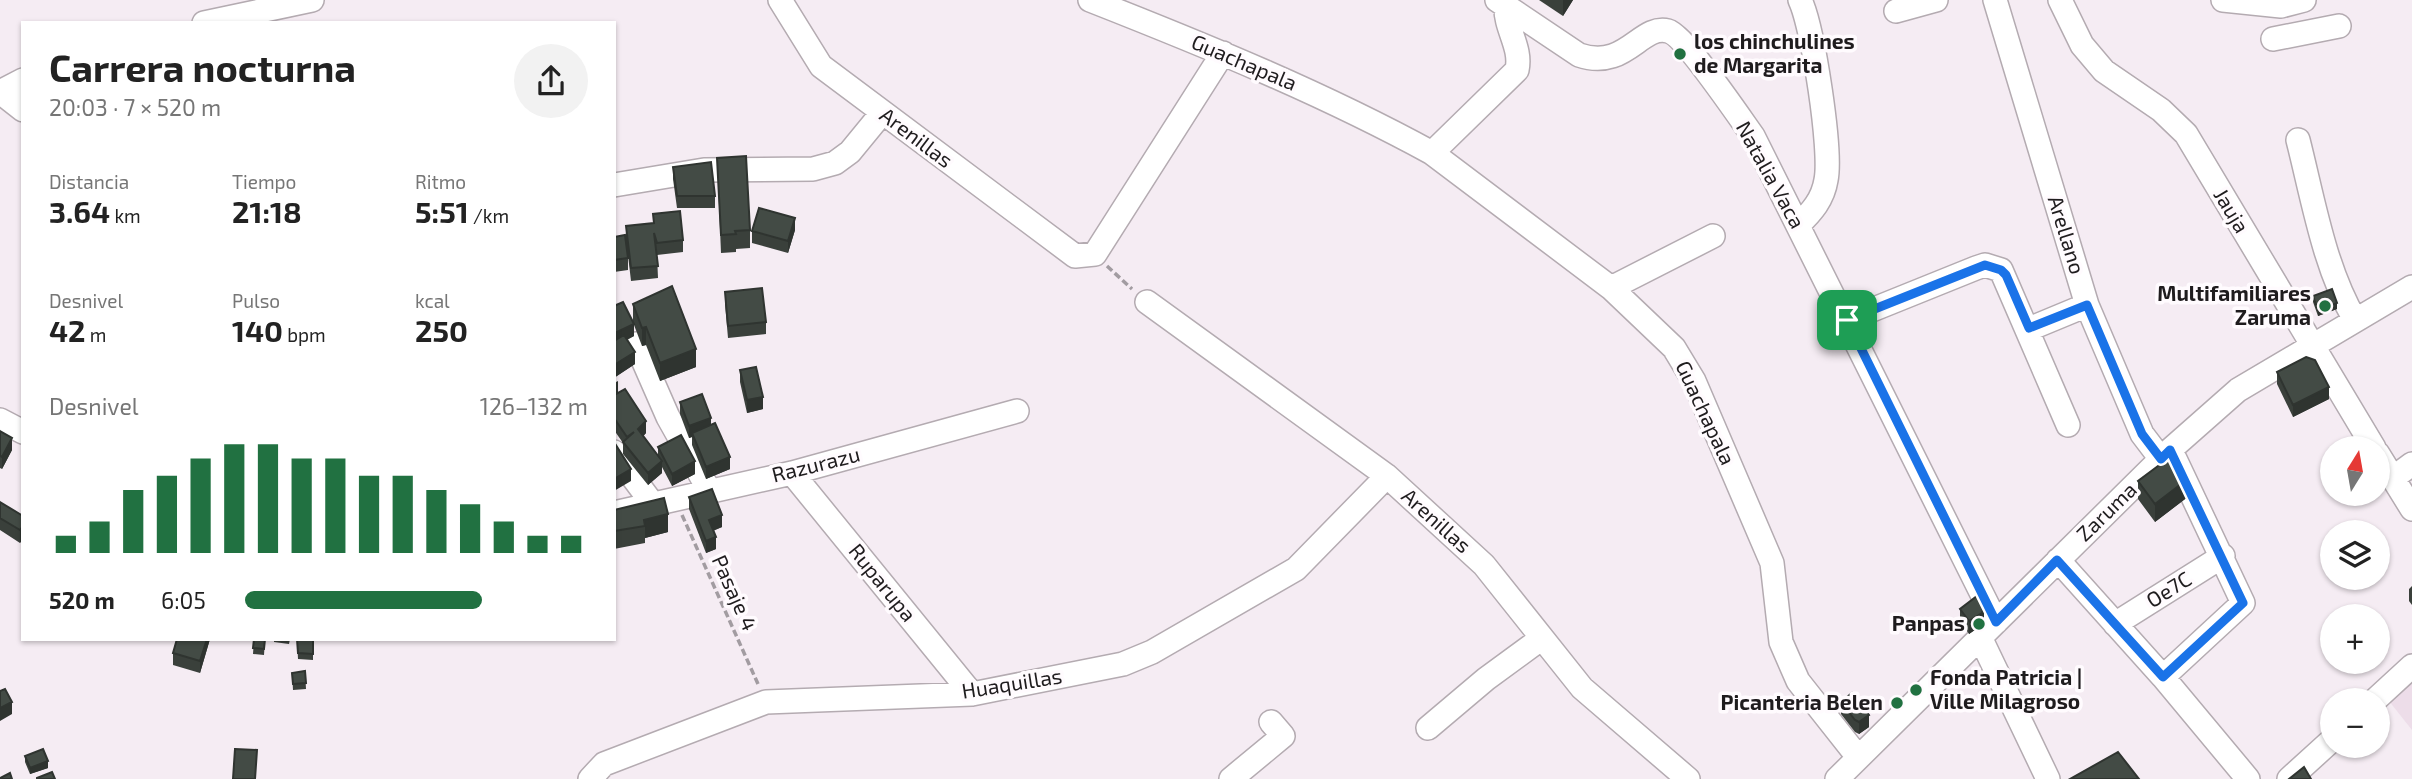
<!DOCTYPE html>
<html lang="es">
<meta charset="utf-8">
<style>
body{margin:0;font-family:"Exo 2",sans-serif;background:#f2f2f2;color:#222;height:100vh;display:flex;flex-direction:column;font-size:26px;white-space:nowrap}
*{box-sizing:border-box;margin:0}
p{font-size:23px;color:#767676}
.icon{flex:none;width:38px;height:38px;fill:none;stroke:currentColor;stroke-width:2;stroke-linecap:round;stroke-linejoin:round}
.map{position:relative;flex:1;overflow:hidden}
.details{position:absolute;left:21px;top:21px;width:595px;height:620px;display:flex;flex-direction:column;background:#fff;border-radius:0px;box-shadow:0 2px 5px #0004}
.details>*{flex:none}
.needle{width:46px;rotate:11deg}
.buttons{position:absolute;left:2320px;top:436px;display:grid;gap:14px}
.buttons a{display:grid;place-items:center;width:70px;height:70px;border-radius:50%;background:#fff;box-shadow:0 2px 5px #0004;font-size:35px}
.pin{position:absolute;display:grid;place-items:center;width:60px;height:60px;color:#fff;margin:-30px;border-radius:14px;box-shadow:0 4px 10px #0006}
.round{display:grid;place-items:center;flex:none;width:74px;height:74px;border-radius:37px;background:#f2f2f2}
.overview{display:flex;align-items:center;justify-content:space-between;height:119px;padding:0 28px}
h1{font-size:38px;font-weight:700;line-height:52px}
.metrics{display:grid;grid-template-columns:repeat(3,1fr);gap:10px;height:119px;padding:7px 28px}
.metrics div{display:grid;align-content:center}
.metrics b{font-size:30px;font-weight:700}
.metrics small{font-size:19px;font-weight:400}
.metrics p{font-size:19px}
.chart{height:196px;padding:14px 28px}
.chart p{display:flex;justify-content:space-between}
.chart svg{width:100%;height:126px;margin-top:7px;stroke:#217141;stroke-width:6}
ul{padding:0 28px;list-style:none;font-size:23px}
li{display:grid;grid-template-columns:112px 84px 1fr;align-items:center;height:52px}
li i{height:18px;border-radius:9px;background:#217141}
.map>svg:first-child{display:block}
</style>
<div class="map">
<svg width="2412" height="779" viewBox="0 0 2412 779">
<rect width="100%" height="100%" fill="#f5ecf3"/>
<path fill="#eddde9" d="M 2412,679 L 2412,730 L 2389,701 Z"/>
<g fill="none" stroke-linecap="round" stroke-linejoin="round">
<g stroke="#b4abb1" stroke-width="26">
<path id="minor" d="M 780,0 L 821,66 L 1075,256 L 1095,254 L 1223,53
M 1090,0 C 1207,46 1322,93 1432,153
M 1497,0 L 1579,55 C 1626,71 1640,24 1668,31 C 1684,35 1740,118 1753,136 L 1996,622
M 1995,0 L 2087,305 L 2142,434 L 2161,459
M 2060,0 L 2082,45 L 2104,71 L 2161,110 L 2186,134 L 2374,448
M 2223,0 L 2281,6 L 2304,0
M 1506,6 C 1505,29 1522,47 1517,70 L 1432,153 L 1611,288 L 1674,348 L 1694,381 L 1772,563 L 1781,642 L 1798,681 L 1858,757
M 1896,11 L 1936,0
M 204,23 L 312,0
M 2273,39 L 2339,26
M 0,92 L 23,110
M 0,92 L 23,80
M 2298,140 C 2313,199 2324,267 2355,320
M 614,185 L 704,170 L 813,169 L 835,163 L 850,152 L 882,113
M 1798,225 C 1812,212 1823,199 1826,180 C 1832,151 1813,27 1800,0
M 1611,288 L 1713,236
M 1147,302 L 1387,476 L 1484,565 L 1582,688 L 1688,779
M 1847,320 L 1976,268 L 1985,265 L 2001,270 L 2068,425
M 2029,329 L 2087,305
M 636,344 L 668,417 L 709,490
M 0,420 L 23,432
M 614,452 L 652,503
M 2378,454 L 2412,509
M 792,473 L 972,694
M 2393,478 L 2412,464
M 614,513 L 792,473 L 1017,411
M 2058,560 L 2163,677 L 2248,779
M 2115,624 L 2223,556
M 1980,637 L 2048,779
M 2163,677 L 2243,603 L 2175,459
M 2375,700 L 2412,666
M 1428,728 L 1486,679 L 1542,638
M 590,779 L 604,764 L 766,702 L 972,694 L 1123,664 L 1152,652 L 1296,569 L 1387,476
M 1231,779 L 1283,736 L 1271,722
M 1837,779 L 2170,450 L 2238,390 L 2412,287
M 2289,779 L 2333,739"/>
</g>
<path stroke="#a29ca1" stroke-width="3.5" stroke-dasharray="7 3.5" stroke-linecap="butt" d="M 1107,266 L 1132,289
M 682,515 L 758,684"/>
<use href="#minor" stroke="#fff" stroke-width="23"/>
</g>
<path fill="#3a403b" d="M 1539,0 L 1573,0 L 1563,16 Z
M 717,158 L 750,230 L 750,248 L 736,249 L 736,252 L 721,253 Z
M 673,167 L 715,196 L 715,208 L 677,208 L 673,179 Z
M 653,214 L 683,240 L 683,252 L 657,255 L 658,278 L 631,281 L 626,238 L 626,226 L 653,223 Z
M 795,230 L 788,253 L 752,243 L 752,231 Z
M 614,237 L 628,258 L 628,270 L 614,272 Z
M 725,292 L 766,322 L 766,334 L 728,338 L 725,304 Z
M 2313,296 L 2337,309 L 2318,316 L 2313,302 Z
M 633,304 L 696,367 L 660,381 L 646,345 L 642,346 L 634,325 L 634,336 L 627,340 L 635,364 L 615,377 L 618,393 L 646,433 L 643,436 L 658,455 L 658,447 L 695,474 L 672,486 L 662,467 L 662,473 L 648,485 L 623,454 L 623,443 L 614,430 L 614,306 L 633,321 Z
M 740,370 L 763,409 L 747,413 L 740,382 Z
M 2277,372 L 2329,399 L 2293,417 L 2277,384 Z
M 680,402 L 711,424 L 730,469 L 706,479 L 692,445 L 692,437 L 689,438 L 680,414 Z
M 0,431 L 12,450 L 2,469 L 0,468 Z
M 2138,481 L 2189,496 L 2155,522 L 2138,499 Z
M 689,497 L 722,527 L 713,531 L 716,549 L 706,553 L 689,509 Z
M 0,502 L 23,516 L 23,538 L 20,543 L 0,530 Z
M 614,510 L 668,532 L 645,538 L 645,543 L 614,549 Z
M 2412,586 L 2412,605 L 2409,601 L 2409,589 Z
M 1960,609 L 1984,618 L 1982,625 L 1969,634 L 1960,621 Z
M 177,639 L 210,639 L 200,673 L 173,665 L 173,653 Z
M 254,639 L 265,639 L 264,655 L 253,654 Z
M 274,639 L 290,639 L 289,644 L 274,642 Z
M 297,639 L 313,639 L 313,660 L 298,659 Z
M 305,671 L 306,689 L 293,690 L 292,673 Z
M 1841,702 L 1869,727 L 1859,734 L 1855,732 L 1841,714 Z
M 25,756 L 48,768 L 30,774 L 25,762 Z"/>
<path fill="#2f3430" d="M 1563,0 L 1573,0 L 1563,16 Z
M 795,218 L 795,230 L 788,253 L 788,241 Z
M 2337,303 L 2337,309 L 2318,316 L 2318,310 Z
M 634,324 L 634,336 L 615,345 L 615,333 Z
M 646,327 L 646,345 L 642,346 L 642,328 Z
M 696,349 L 696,367 L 660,381 L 660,363 Z
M 635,352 L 635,364 L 614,378 L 614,365 Z
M 618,381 L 618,393 L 614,407 L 614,383 Z
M 2329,387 L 2329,399 L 2293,417 L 2293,405 Z
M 763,397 L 763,409 L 747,413 L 747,400 Z
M 711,418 L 711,430 L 692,433 L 692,437 L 689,438 L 689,426 Z
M 646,421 L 646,433 L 638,442 L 638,429 Z
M 12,438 L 12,450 L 2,469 L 2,457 Z
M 730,457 L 730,469 L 706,479 L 706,467 Z
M 662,461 L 662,473 L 648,485 L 648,473 Z
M 695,461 L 695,474 L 672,486 L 672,474 Z
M 631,469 L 631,481 L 614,491 L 614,479 Z
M 2189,478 L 2189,496 L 2155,522 L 2155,504 Z
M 668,514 L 668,532 L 645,538 L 645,526 L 644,520 Z
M 722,515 L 722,527 L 709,532 L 709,520 Z
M 23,526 L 23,538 L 20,543 L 20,530 Z
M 716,537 L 716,549 L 706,553 L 706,541 Z
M 1984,606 L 1984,618 L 1982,625 L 1969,634 L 1969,621 Z
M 207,639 L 210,639 L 200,673 L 200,661 Z
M 12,702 L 12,714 L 0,721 L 0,708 Z
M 1869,715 L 1869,727 L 1859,734 L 1859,722 Z
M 48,761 L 48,768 L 30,774 L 30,768 Z"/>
<path fill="#434b45" stroke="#2f3430" stroke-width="2" d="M 746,156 L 750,230 L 735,231 L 736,234 L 721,235 L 717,158 Z
M 711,162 L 715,196 L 677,196 L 673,167 Z
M 759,208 L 795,218 L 788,241 L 752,231 Z
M 680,211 L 683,240 L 657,243 L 654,233 L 658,266 L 631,268 L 626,226 L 654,223 L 653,214 Z
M 625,235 L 628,258 L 614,260 L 614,237 Z
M 672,286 L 696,349 L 660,363 L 646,327 L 642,328 L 633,304 Z
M 762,288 L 766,322 L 728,326 L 725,292 Z
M 2332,289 L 2337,303 L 2318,310 L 2313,296 Z
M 623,302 L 634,324 L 615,333 L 614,306 Z
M 624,335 L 635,352 L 614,365 L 614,341 Z
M 2306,357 L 2315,360 L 2329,387 L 2293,405 L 2277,372 Z
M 756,367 L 763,397 L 747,400 L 740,370 Z
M 625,389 L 646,421 L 638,429 L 662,461 L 648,473 L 623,442 L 634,432 L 627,437 L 614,418 L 614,395 Z
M 702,394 L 711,418 L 689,426 L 680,402 Z
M 715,423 L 730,457 L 706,467 L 692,433 Z
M 0,431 L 12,438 L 2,457 L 0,456 Z
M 681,435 L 695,461 L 672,474 L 658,447 Z
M 614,442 L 631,469 L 614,479 Z
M 2170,457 L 2177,459 L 2189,478 L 2155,504 L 2138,481 Z
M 712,489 L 722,515 L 709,520 L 716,537 L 706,541 L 689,497 Z
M 664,498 L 668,514 L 644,520 L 645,526 L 614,531 L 614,510 Z
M 0,502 L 23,516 L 23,526 L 20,530 L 0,518 Z
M 1977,596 L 1984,606 L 1982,613 L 1969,621 L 1960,609 Z
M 177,639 L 207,639 L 200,661 L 173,653 Z
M 254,639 L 265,639 L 264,649 L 253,648 Z
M 297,639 L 313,639 L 313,654 L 298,653 Z
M 305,671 L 306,683 L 293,684 L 292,673 Z
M 5,689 L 12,702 L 0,708 L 0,691 Z
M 1852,693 L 1869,715 L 1859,722 L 1855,720 L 1841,702 Z
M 43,749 L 48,761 L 30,768 L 25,756 Z
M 235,749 L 257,750 L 255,779 L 233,779 Z
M 2118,752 L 2139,779 L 2070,779 Z
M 2304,767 L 2311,779 L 2289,779 Z
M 52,772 L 55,779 L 37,779 L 37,778 Z
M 10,773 L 12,779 L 0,779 L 0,778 Z"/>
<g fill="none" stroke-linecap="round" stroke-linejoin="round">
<g stroke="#fff" stroke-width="14">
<path id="route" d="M 1985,265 L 2001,270 L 2006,275 L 2029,328 L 2087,305 L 2142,434 L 2161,459 L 2170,450 L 2243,603 L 2163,677 L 2057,560 L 1996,622 L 1847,320 Z"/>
</g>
<use href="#route" stroke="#1a73e8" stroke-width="9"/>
</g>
<g fill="#217141" stroke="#fffbfe" stroke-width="2.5">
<circle cx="1680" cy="54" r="7"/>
<circle cx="2325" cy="306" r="7"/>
<circle cx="1979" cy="624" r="7"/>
<circle cx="1916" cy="690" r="7"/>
<circle cx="1897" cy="703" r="7"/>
</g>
<g text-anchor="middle" stroke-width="7" stroke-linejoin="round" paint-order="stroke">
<g font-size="21" font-weight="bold" fill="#1f1c1e" stroke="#fffbfe" text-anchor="end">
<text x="1694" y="49" text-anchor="start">los chinchulines<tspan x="1694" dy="24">de Margarita</tspan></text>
<text x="2311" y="301">Multifamiliares<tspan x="2311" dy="24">Zaruma</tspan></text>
<text x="1965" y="631">Panpas</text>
<text x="1930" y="685" text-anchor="start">Fonda Patricia |<tspan x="1930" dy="24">Ville Milagroso</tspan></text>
<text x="1883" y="710">Picanteria Belen</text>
</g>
<g font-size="21" fill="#1f1c1e" stroke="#fffbfe">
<text transform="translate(1244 63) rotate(23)" y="7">Guachapala</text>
<text transform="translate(916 138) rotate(37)" y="7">Arenillas</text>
<text transform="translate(1770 175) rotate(61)" y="7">Natalia Vaca</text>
<text transform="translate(2231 211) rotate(59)" y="7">Jauja</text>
<text transform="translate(2066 235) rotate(73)" y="7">Arellano</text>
<text transform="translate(1705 413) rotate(65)" y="7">Guachapala</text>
<text transform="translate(816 465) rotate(-14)" y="7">Razurazu</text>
<text transform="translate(2107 512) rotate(-44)" y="7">Zaruma</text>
<text transform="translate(1436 521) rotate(42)" y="7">Arenillas</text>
<text transform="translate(882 583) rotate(51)" y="7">Ruparupa</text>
<text transform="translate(2169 590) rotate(-32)" y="7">Oe7C</text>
<text transform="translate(734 593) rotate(66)" y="7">Pasaje 4</text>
<text transform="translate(1012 684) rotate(-9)" y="7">Huaquillas</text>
</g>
</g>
</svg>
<div class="buttons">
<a><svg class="needle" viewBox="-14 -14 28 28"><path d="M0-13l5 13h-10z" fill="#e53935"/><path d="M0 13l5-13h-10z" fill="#767676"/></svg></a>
<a><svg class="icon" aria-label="layers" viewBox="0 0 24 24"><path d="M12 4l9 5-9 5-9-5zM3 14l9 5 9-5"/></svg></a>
<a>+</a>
<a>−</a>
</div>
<div class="pin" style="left:1847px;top:320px;background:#1e9e55"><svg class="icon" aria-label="arrive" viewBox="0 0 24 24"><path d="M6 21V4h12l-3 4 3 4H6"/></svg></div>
<section class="details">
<div class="overview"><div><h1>Carrera nocturna</h1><p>20:03 · 7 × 520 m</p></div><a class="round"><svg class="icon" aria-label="share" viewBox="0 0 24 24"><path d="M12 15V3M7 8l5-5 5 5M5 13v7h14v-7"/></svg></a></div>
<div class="metrics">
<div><p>Distancia</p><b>3.64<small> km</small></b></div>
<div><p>Tiempo</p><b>21:18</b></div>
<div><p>Ritmo</p><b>5:51<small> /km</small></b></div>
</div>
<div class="metrics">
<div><p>Desnivel</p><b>42<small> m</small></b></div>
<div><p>Pulso</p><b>140<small> bpm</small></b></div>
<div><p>kcal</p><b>250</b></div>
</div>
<div class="chart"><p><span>Desnivel</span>126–132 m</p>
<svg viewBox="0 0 160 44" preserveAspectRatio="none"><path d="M5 44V38M15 44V33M25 44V22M35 44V17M45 44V11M55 44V6M65 44V6M75 44V11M85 44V11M95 44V17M105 44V17M115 44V22M125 44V27M135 44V33M145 44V38M155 44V38"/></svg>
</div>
<ul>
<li><b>520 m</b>6:05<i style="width:69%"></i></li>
</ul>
</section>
</div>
